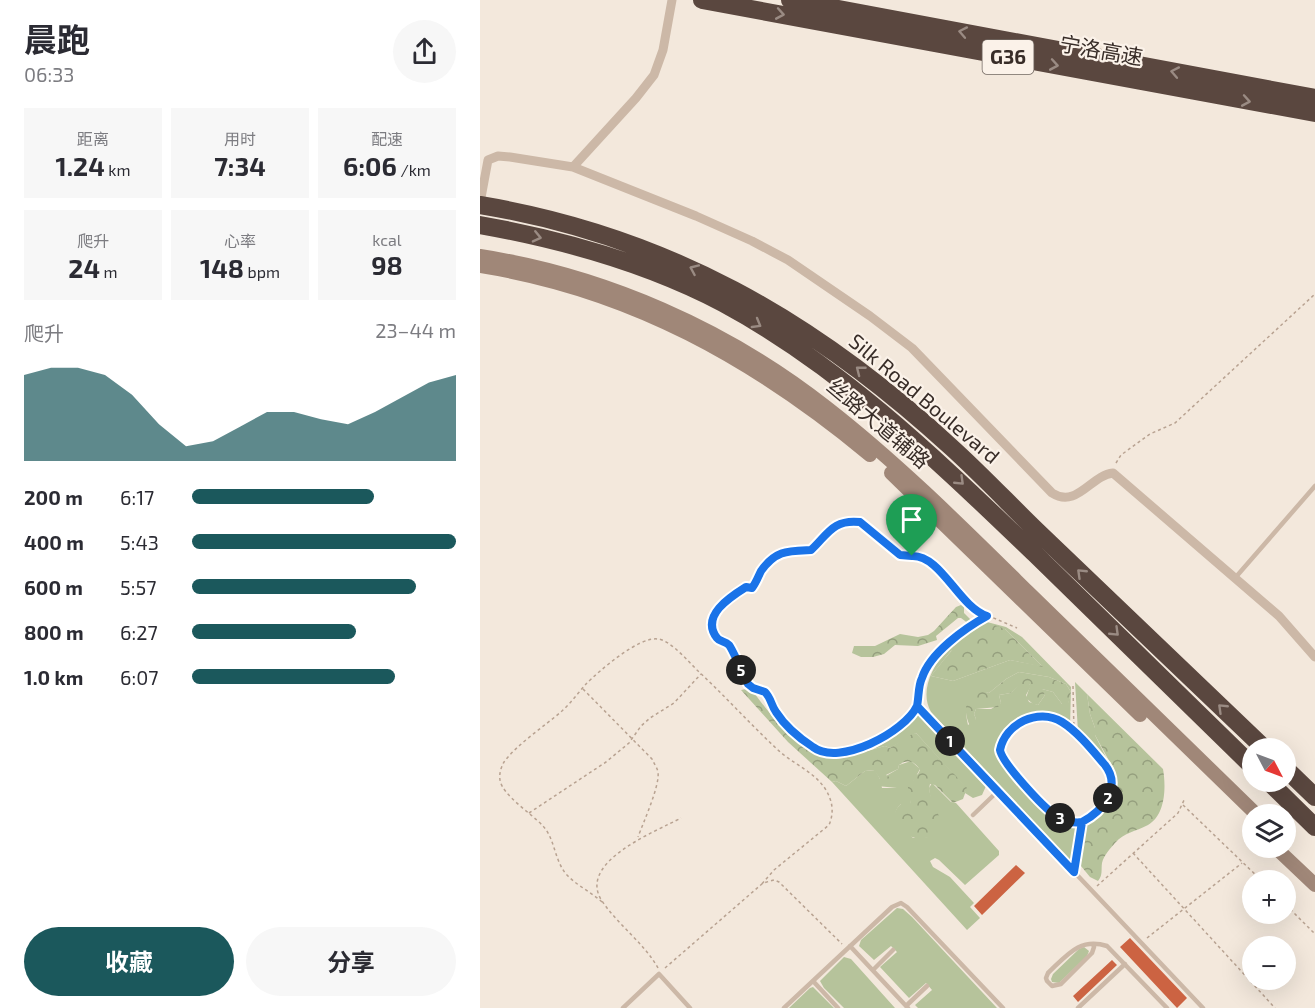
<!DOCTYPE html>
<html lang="zh">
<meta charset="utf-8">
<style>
body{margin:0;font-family:"Exo 2","Noto Sans SC",sans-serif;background:#f7f7f7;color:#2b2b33;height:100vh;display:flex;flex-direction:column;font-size:22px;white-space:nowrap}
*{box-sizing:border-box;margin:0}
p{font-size:20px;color:#7c7c81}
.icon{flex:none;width:33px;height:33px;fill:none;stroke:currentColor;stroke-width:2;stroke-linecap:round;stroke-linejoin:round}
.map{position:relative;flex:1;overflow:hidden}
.sheet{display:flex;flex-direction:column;background:#fff;width:480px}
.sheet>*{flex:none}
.needle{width:39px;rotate:131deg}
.controls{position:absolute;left:762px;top:738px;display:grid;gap:12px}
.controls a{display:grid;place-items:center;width:54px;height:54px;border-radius:50%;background:#fff;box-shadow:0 6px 24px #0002;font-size:30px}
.pin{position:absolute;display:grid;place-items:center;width:51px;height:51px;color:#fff;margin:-62px -26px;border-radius:50% 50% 50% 0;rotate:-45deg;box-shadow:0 0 6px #0007}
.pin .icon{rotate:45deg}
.km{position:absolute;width:30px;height:30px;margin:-15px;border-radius:50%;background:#222;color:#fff;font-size:16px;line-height:30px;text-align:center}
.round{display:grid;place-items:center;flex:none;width:63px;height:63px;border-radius:32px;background:#f7f7f7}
.summary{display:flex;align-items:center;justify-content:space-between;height:102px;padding:0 24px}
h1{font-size:33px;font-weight:700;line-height:45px}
.stats{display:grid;grid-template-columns:repeat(3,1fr);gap:9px;height:102px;padding:6px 24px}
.stats div{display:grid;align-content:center;border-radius:0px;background:#f7f7f7;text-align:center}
.stats b{font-size:26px;font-weight:700}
.stats small{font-size:16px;font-weight:400}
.stats p{font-size:16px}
.chart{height:168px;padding:12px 24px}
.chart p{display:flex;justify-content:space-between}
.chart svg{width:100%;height:108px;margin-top:6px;fill:#1b585c;opacity:.7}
.action{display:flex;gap:12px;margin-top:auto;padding:12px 24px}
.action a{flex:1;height:69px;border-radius:36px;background:#1b585c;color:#fff;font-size:24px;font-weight:700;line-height:69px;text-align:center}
.action a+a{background:#f7f7f7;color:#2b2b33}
ul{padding:0 24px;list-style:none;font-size:20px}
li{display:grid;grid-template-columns:96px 72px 1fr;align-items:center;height:45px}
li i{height:15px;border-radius:8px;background:#1b585c}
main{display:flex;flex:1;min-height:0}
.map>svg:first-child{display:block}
</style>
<main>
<section class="sheet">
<div class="summary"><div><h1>晨跑</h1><p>06:33</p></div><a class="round"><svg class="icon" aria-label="share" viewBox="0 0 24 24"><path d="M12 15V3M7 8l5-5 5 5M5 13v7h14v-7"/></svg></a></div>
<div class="stats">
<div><p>距离</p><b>1.24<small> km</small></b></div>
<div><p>用时</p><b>7:34</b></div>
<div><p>配速</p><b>6:06<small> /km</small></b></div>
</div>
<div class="stats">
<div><p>爬升</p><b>24<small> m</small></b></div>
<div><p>心率</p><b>148<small> bpm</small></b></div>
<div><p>kcal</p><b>98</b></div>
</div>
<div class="chart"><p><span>爬升</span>23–44 m</p>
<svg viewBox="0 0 160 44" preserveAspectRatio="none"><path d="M0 44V9L10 6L20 6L30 9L40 17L50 29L60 38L70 36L80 30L90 24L100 24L110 27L120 29L130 24L140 18L150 12L160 9V44z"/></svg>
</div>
<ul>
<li><b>200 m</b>6:17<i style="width:69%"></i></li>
<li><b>400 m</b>5:43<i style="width:100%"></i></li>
<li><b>600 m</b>5:57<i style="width:85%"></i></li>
<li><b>800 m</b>6:27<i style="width:62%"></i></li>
<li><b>1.0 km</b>6:07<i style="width:77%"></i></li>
</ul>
<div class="action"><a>收藏</a><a>分享</a></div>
</section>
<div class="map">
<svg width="835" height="1008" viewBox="0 0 835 1008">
<defs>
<pattern id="forest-crowns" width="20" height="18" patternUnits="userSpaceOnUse" patternTransform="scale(1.5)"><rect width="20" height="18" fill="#b6c39b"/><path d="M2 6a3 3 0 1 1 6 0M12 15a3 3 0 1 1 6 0" fill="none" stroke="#959f7e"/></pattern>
</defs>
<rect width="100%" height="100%" fill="#f3e8dc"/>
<path fill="#b6c39b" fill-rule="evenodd" d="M 507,622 L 526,627 L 542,637 L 591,687 L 590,728 C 587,725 584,721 580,719 C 553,703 506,730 522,763 L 570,814 L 580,822 L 596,827 C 600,837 597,853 591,862 L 451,712 C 432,680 477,629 507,622 ZM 525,629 L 562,666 L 530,660 L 473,681 L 451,676 L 471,651 ZM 539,672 L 569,677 L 586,684 L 591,692 L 588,703 L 582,704 L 573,692 L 562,689 L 561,690 L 565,695 L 558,705 L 549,702 L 546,695 L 551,686 L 549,684 L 539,684 L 531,693 L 519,695 L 521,703 L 511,709 L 496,709 L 494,714 L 496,719 L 488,725 C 483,702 488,705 505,692 L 509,693 L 526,679 Z
M 595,682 L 607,694 L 610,714 L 615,728 L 615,735 L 634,773 L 598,732 Z
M 438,714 L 445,717 L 501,778 L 506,786 L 502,795 L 493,798 L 485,793 L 486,788 L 436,733 L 410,748 L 405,746 L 393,749 L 409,740 Z
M 431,761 L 440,769 L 434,780 L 430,804 L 421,804 C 407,816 424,828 433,838 L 448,837 L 451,801 L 449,788 L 452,783 L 471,802 L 476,803 L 519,851 L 519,855 L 485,885 L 459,860 L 455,858 L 450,861 L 453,867 L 470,877 L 494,903 L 490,907 L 500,918 L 487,930 L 352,782 L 356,781 L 366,786 L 385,771 L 395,770 L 400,779 L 402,788 L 417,788 L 406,776 L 418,769 L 419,765 Z
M 417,908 L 423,909 L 432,917 L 517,1008 L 438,1008 L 435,1005 L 452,990 L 446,983 L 429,998 L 400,967 L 417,952 L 411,946 L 394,960 L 379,946 L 381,940 Z
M 604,947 L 609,951 L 607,956 L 579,983 L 572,982 L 571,979 L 573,974 L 599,949 Z
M 364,957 L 371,959 L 415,1008 L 364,1008 L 344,988 L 340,981 Z
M 333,987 L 354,1008 L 309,1008 L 330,988 Z"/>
<path fill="url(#forest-crowns)" d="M 481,605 L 484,607 L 484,613 L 492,621 L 489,624 L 481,618 L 478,618 L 456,636 L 457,640 L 438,646 L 415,645 L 404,654 L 393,657 L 381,657 L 372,653 L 374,646 L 395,646 L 420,634 L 438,637 L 448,635 L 454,631 L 476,607 Z
M 509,623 L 525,629 L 563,667 L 530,660 L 473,681 L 451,676 C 467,656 484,632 509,623 Z
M 539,672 L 569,677 L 586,684 L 591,692 L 588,705 L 582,704 L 573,692 L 562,689 L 565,695 L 558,705 L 553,704 L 546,698 L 550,686 L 549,684 L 540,684 L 531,693 L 519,695 L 521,703 L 518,707 L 496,709 L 494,714 L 496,719 L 493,726 L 490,726 C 483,712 484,697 500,690 L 509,693 L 526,679 Z
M 271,688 C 284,708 321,754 345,757 C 366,759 385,751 405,746 L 410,748 L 428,736 L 436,733 L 487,788 L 483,799 L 473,803 L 455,785 L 450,784 C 445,800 473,824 453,835 C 431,848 401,821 421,804 L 430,804 C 431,796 427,791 428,784 L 434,780 L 434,776 L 438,774 L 440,770 C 435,761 427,759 419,765 L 418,769 L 406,775 L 419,783 L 420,786 L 417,788 L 397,786 L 400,779 L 394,770 L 385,771 L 366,786 L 356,781 L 352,782 L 308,742 L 261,690 Z
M 607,694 L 683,769 C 686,786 686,815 668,825 C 655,832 645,832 635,843 C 630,849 624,855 622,863 C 621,870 623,875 618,881 L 610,877 L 601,866 L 601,842 L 607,824 L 632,799 L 637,787 L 634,770 L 615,735 L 615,728 L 610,714 Z"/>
<path fill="#cc6342" d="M 536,865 L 545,873 L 502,915 L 494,906 Z
M 650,938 L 707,998 L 697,1008 L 640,947 Z
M 632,960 L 637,965 L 598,1002 L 593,996 Z"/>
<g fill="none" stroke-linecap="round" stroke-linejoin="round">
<path stroke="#b8a291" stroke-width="1.5" stroke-dasharray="3 3" stroke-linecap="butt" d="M 636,463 L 641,455 L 670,434 L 695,423 L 835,294
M 593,686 L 594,733 C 613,752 645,775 624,803 C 618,812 609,820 598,823 C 591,822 582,820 576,816 C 564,809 533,774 524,762 C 521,758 519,754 520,749 C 522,722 558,711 579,721 C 585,724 589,729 594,733
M 103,689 L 172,759 C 174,764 177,767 178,772 C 180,786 163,823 158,837
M 438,699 C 439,691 439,683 442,676 C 454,650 483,628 507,616
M 434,712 C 414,735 372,759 340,751 C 329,748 309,728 301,719 C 294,711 293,700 285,692 L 273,688 L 268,684 C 263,675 254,651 249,646 C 246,642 241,643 238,639 C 225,626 236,608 248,599 C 256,594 262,587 272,588 C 276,583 278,577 281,571 C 296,551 308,551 331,550 L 351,528 L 357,525 L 377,521 L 386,526 L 420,555 L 443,558 L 452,564 L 495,610 L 537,628
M 703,805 L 781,880
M 49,813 L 126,762 L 149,743 L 161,726 L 170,718 L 194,703 L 221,674
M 653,853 L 795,1008
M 596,862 L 602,823
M 617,886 L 698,813 L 705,798
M 122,902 C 111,892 96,885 86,874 C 74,859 75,839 63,826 C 52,814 22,795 20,780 C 19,774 21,767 24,762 C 36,745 66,725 82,711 C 91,703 98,693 106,684 C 119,671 159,636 178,639 C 190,640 208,661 217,670 C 244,695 270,724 298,750 C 313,764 335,772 346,790 C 353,802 354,813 349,825 L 294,870 L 280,886
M 806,905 L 835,934
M 667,938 L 762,863
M 178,968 C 164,943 138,925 122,901 C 96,862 177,831 201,818
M 185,968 L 283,883 L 294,880 L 299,882 L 362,944"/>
<path stroke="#ccb8a7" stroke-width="4.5" d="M 755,578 L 835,486
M 437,706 L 723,1008
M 493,815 L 518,791
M 613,944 L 614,947 L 612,953 L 581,984 L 572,986 L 567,981 L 566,978 L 568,973 C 587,955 600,937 627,946 L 687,1008
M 370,946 L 428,1008
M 393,970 L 413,950
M 333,981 L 358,1008
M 426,1006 L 447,986
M 143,1008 L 179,974 L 210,1008
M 304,1008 L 412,907 L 421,903 L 427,907 L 523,1008
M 598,1008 L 645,964"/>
<path stroke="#ccb8a7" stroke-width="9" d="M 93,167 L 156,98 L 174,75 L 183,50 L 192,0
M 0,203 L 8,160 L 18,156 L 30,157 L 93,167 L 216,216 L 272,241 L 308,260 L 390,316 L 432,348 L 572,493 C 597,509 611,475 633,473 L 799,616 L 835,657"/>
<path stroke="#a08778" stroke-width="14" d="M 0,256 C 124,275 247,329 346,407 C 418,463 483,528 548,592 C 624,666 700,740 776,814
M 0,266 C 151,290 274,359 390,455
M 411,473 L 660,715
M 796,848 L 835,885"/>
<path stroke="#5a473f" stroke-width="18" d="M 222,0 L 835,113
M 310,0 L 835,98
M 0,205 C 186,236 333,320 471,447 C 501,474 529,504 558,532 C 634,604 709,676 784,748
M 0,225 C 84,240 167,263 243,303 C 362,367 458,461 554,553 C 627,624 700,695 772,766
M 806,769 L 835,797
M 789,782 L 835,827"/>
</g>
<defs><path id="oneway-chevron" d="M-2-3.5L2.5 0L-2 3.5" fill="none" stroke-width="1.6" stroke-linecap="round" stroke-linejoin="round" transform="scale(1.5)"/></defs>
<g stroke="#9a8b83">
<use href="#oneway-chevron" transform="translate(300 14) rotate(10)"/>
<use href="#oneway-chevron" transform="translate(483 32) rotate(-169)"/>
<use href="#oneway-chevron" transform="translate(574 65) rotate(10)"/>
<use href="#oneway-chevron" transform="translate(695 72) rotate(-169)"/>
<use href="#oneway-chevron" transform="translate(766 101) rotate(10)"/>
<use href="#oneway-chevron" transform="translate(57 237) rotate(13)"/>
<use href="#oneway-chevron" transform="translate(214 269) rotate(-156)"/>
<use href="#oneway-chevron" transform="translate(277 324) rotate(30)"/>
<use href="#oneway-chevron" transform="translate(380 370) rotate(-142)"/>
<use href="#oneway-chevron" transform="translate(480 481) rotate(44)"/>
<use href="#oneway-chevron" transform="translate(601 573) rotate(-136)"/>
<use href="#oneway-chevron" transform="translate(635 632) rotate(44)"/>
<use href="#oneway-chevron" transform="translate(742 708) rotate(-136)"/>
</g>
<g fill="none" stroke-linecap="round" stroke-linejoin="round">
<g stroke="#fff" stroke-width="12">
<path id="route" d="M 432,556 C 461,555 479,607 507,616 C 485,628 450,653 442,678 C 438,686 439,697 437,706 L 594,872 L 602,822 C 623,811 642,787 625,765 C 613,751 598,732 582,722 C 558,707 525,724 520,750 C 522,763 563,807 575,815 C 582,820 594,824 602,822 L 594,872 L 437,706 C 425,732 359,767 333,747 C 319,738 305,726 296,712 C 291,705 291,698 285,692 L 273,688 L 268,684 C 264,676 253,650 249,645 C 245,641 240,642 237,638 C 220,616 250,597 266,587 L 272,588 C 276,583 278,577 281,571 C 296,550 308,551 331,550 C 348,534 353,519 380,522 L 420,555 L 432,556"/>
</g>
<use href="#route" stroke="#1a73e8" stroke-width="8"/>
</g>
<g text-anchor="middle" stroke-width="4.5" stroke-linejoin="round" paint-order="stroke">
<rect fill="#fbf2e9" stroke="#726862" stroke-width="1.5" x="502.5" y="40" width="51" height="34" rx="4.5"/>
<g font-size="20" font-weight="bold" fill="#382d28">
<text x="528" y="64">G36</text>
</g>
<g font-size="21" fill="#382d28" stroke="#fbf2e9">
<text transform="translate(621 51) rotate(10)" y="7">宁洛高速</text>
<text transform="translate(444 399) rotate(40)" y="7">Silk Road Boulevard</text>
<text transform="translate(398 424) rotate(40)" y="7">丝路大道辅路</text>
</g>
</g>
</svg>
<div class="controls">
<a><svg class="needle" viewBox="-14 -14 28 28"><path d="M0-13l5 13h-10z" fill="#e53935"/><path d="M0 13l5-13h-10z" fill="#7c7c81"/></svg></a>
<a><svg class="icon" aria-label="layers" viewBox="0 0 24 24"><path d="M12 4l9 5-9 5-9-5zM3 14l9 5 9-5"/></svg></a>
<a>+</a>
<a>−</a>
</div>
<div class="pin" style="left:432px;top:556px;background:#1e9e55"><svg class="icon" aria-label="arrive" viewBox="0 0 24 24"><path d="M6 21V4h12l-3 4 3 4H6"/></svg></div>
<b class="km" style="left:470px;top:741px">1</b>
<b class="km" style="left:628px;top:798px">2</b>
<b class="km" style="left:580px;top:818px">3</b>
<b class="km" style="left:261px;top:670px">5</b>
</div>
</main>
